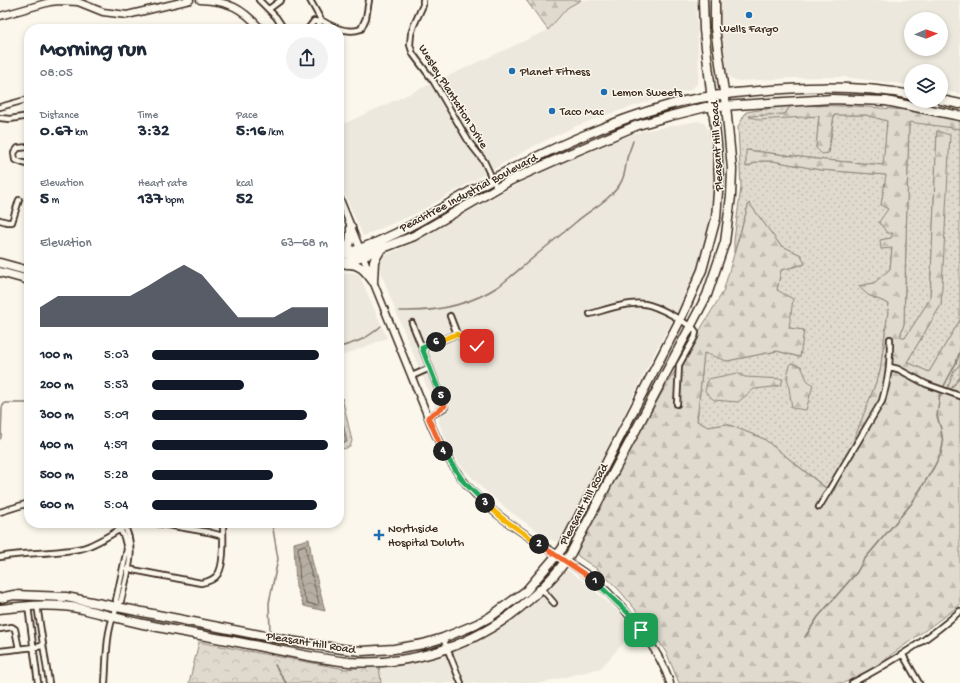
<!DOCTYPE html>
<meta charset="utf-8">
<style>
body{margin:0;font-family:"Gochi Hand",sans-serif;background:#f2f2f3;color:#1f2937;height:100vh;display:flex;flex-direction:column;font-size:15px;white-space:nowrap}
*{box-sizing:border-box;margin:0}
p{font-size:13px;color:#747a83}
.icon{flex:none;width:22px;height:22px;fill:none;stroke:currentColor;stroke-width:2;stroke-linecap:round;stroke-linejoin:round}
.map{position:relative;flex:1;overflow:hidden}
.details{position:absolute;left:24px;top:24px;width:320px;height:504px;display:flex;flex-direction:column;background:#fff;border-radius:16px;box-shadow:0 2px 6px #0003}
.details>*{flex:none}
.needle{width:26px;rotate:88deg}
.buttons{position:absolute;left:904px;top:12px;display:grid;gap:8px}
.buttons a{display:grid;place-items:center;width:44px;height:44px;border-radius:50%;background:#fff;box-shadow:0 2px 6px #0003;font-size:20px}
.pin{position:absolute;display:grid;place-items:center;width:34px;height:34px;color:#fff;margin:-17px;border-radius:8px;box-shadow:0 2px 6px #0006}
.km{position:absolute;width:20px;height:20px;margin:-10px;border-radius:50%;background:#222;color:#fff;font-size:11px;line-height:20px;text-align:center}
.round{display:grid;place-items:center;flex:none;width:42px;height:42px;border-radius:21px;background:#f2f2f3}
.summary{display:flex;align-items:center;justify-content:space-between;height:68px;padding:0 16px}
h1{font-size:22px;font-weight:700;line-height:30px}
.stats{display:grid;grid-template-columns:repeat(3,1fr);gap:6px;height:68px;padding:4px 16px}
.stats div{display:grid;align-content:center}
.stats b{font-size:17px;font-weight:700}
.stats small{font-size:11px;font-weight:400}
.stats p{font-size:11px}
.chart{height:112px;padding:8px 16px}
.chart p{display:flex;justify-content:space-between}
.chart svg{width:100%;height:72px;margin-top:4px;fill:#111827;opacity:.7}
ul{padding:0 16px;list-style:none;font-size:13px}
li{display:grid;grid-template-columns:64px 48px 1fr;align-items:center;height:30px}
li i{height:10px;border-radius:5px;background:#111827}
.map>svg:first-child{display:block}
</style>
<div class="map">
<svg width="960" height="683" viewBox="0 0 960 683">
<defs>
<pattern id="grass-dots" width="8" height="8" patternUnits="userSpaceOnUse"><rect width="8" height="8" fill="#dfd9ce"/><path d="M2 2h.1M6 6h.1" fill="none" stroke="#c0bab0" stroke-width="1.8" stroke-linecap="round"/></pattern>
<pattern id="forest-firs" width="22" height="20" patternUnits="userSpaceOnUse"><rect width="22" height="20" fill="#dfd9ce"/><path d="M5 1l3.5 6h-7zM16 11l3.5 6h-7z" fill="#c0bab0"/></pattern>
<pattern id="park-crowns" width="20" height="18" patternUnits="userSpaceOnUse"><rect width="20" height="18" fill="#dfd9ce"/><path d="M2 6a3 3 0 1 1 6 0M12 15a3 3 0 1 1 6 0" fill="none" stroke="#c0bab0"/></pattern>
<pattern id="water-waves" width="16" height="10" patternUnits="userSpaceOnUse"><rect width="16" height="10" fill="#b6aea2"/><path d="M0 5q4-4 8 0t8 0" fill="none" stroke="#958e83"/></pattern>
</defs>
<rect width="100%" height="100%" fill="#fbf7ec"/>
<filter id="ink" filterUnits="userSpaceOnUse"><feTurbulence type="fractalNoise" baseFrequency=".025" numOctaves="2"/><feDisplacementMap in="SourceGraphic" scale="8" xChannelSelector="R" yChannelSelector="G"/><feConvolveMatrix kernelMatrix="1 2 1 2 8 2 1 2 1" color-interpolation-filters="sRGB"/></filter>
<g filter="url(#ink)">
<path fill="#ede8dd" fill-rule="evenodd" d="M 581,0 L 696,0 L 699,75 L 697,84 L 690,90 L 663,97 L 609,114 L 576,126 L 534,146 L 415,214 L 363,236 L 339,181 L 339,126 L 548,30 L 567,8 Z
M 718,0 L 960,0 L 960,94 L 941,90 L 941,71 L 911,71 L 911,85 L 843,77 L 814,77 L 739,81 L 732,79 L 727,74 L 725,67 L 718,15 ZM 911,19 L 941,19 L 941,49 L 911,49 Z
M 698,121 L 704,123 L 709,131 L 715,158 L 713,206 L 704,250 L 696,278 L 656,350 L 562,539 L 558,542 L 548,539 L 508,510 L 481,487 L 461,466 L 451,451 L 439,423 L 439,416 L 394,307 L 379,267 L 379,261 L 381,257 L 404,247 L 525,180 L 583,150 L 642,131 Z
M 339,214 L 347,236 L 345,241 L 339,245 Z
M 351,272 L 359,274 L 387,338 L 339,357 L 339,276 Z
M 555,562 L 581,579 L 628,620 L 634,631 L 601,668 L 541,683 L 381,683 L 379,666 L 449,644 L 487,626 L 522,599 Z"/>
<path fill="url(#grass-dots)" stroke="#8d8276" d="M 791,105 L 785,114 L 750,117 L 819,116 L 816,148 L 829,153 L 834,115 L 866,115 L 887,121 L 884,165 L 825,160 L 747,150 L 746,167 L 760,161 L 773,161 L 821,170 L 887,175 L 881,205 L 888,209 L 893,233 L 891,238 L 881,240 L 892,247 L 890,269 L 874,283 L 859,286 L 868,295 L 889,304 L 880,372 L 834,494 L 764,439 L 727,424 L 708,427 L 697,421 L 704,352 L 727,361 L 777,351 L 799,357 L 804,330 L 789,328 L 777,290 L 781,270 L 805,264 L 801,255 L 780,245 L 749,203 L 734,253 L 734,240 L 741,187 L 738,127 L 746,112 Z
M 909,121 L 960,129 L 960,320 L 929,372 L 907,362 L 941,305 L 937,131 L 930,299 L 905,338 L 900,336 L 904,324 Z
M 960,364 L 960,377 L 949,391 L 946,391 L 954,371 Z
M 339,395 L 342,397 L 352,441 L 350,447 L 339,450 Z"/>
<path fill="url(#forest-firs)" stroke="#8d8276" d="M 526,0 L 581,0 L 567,8 L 548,30 Z
M 791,105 L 854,106 L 906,110 L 960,120 L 960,129 L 909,122 L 904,324 L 900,336 L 905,338 L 930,299 L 937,131 L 950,135 L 941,305 L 907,362 L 929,372 L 960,320 L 960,364 L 954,371 L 947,390 L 950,391 L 960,377 L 960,605 L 873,668 L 844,683 L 679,683 L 667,654 L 649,626 L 620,591 L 600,571 L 578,556 L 576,550 L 620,466 L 664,389 L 723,292 L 749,203 L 780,245 L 801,255 L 805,264 L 781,270 L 777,290 L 793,299 L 789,328 L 804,330 L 800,357 L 777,351 L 727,361 L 704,353 L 697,421 L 708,427 L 727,424 L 764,439 L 833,494 L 880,372 L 889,304 L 868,295 L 858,286 L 874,283 L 890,269 L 892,248 L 881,249 L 880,240 L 891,238 L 893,233 L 887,233 L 879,222 L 888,209 L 881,205 L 886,175 L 821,170 L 773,161 L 760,161 L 746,167 L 746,150 L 825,160 L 883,165 L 887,121 L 866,115 L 834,115 L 828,153 L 822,154 L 816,148 L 819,116 L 759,120 L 749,116 L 785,114 Z
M 791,363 L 801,366 L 807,380 L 813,385 L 806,410 L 792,408 L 787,375 Z
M 737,373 L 745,377 L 783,379 L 781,385 L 773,387 L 754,389 L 738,402 L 714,400 L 705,391 L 708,379 Z"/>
<path fill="url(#park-crowns)" stroke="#8d8276" d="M 199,642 L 345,669 L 379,666 L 381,683 L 189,683 Z"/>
<path fill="url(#water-waves)" stroke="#85796d" d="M 339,404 L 347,442 L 339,444 Z
M 309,539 L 312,560 L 325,611 L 304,606 L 296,587 L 294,543 Z"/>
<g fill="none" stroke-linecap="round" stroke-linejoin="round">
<path stroke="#6c5f53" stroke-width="1" d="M 304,545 L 306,546 L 308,561 L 319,603 L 317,605 L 307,603 L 300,585 L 298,548 Z"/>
<path stroke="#85796d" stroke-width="1.5" d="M 400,311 C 434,312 470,305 499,286 C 511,277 522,267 534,257 C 548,245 562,234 576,222 C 590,210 610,200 620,184 C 626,174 625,168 627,158 C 629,152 631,147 633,141
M 339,347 C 356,343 368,338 381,326
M 944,386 L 956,363 L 960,351
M 0,439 L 1,437 L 2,407 L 5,403 L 29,403
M 270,631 L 269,603 L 278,559 L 272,523
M 805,637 L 818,617 L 857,572 L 863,561 L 912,503 L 934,467 L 941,453 L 943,444 L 941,429 L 937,416 L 940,393
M 275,665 L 286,683"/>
<g stroke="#3b2a1e" stroke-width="8">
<path id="minor" d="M 259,0 L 276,17 L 284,29
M 310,0 L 321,20
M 423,0 L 423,5 L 414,25 L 411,34 L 410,45 L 413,54 L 434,82 L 469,142 L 484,161 L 497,189
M 269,9 L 281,0
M 308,29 L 314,21 L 319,22 L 321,20 C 332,27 348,34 361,29 L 366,18 L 369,0
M 318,29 L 320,27 L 319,22
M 0,107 L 29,99
M 0,118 L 10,119 L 29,116
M 29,147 L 18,148 L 14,153 L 15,160 L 29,165
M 0,220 L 7,222 L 12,222 L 19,200
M 590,314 C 605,310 629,301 645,304 C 660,307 682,320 694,329 L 696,332 L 695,337 L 679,365 L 677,404
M 412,323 L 430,368 L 412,376
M 457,334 L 466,341 L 468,348 L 477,346 L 474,338 L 466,341
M 422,348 L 457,334 L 450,316
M 890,367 L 898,369 L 926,384 L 960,396
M 429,417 L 445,407 L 430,368
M 819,507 L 882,401 C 889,379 890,362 890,339
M 0,512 L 29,503
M 117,523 L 124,537 L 127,549 L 116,600 L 117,607
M 156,523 L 208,532 L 223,536
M 0,557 C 27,552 56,554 83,548 C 98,544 117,530 132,523
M 128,569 L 201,583 C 207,582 214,580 218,574 C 225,563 223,536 223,523
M 542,589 L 554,603
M 37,605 L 49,683
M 28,606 L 38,683
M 0,629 L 12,627 L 15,629 L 19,649
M 443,638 L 461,683
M 0,651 L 43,646
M 903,655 L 919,683
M 105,683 C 107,656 105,624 121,601 C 127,574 138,549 123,523
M 852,683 C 891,663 928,640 960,611"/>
</g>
<g stroke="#3b2a1e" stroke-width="9">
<path id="tertiary" d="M 200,0 C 229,1 242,8 261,29
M 0,16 L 50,2 L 59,1 L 78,2 L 103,12 L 127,15 L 190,0
M 339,197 L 432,427 C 443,452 456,474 475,494 C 510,530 554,550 593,579 C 614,596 631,616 646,637 C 656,652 665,666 670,683"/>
</g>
<g stroke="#3b2a1e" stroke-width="11">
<path id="trunk" d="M 941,100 L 960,104
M 344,254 C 351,245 351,238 351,227
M 339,256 C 364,248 389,238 412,225 C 440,210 466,193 494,178 C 551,149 608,122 669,105 C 691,98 712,96 735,93 C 793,87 853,84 911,95
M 0,263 L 29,271
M 347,264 C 360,263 366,272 373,281
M 339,265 L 414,236 L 511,180 L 569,154 L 638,125 L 670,116 L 706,107 L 832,99 L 886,101 L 960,116
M 0,272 L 29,280
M 373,281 L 374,261 L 381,249
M 0,598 L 14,595 L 66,597 L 290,641 L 342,649 L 362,651 L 394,649 L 423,644 L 443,638 L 477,624 L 490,617 L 526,591 L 562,549 L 680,320 L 702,270 L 716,218 L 719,179 L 717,144 L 704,30 L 703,0
M 0,609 C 28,606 55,603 83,609 C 103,614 123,620 143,624 C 181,632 219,638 258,646 C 288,652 318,659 349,662 C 406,666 463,649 509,616 C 533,598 555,578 571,553 L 707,295 L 725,242 L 731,196 L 732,169 L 726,106 L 715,28 L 715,0"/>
</g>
<use href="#minor" stroke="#fbf7ec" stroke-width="4.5"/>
<use href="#tertiary" stroke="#fbf7ec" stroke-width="6"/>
<use href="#trunk" stroke="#fbf7ec" stroke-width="8"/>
</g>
</g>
<g fill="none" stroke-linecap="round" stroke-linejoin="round" filter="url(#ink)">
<g stroke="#fff" stroke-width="8">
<path id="split-1" d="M 595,581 L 629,614 L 641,630"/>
</g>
<g stroke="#fff" stroke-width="8">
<path id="split-2" d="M 539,544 L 595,581"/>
</g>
<g stroke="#fff" stroke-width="8">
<path id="split-3" d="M 485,503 L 502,518 L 539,544"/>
</g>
<g stroke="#fff" stroke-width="8">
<path id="split-4" d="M 443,451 L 463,481 L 485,503"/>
</g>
<g stroke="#fff" stroke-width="8">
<path id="split-5" d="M 441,396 L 445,406 L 428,417 L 443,451"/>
</g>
<g stroke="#fff" stroke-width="8">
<path id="split-6" d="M 436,342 L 422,348 L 441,396"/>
</g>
<g stroke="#fff" stroke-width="8">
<path id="split-7" d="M 436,342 L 457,334 L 466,341 L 468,348 L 477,346"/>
</g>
<use href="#split-1" stroke="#22a559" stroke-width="5"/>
<use href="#split-2" stroke="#f0652b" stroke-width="5"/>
<use href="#split-3" stroke="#f5b400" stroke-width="5"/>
<use href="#split-4" stroke="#22a559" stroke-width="5"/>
<use href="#split-5" stroke="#f0652b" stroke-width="5"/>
<use href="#split-6" stroke="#22a559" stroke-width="5"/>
<use href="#split-7" stroke="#f5b400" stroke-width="5"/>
</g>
<g fill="#1f6fb2" stroke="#fbf7ec" stroke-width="1.5">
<circle cx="749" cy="15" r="4"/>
<circle cx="512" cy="71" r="4"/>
<circle cx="604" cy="92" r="4"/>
<circle cx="552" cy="111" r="4"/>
<path d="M377 529h4v4h4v4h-4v4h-4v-4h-4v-4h4z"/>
</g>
<g text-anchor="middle" stroke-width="3" stroke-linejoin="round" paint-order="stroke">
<g font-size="12" fill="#3b2a1e" stroke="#fbf7ec" text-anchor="start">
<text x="749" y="32" text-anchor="middle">Wells Fargo</text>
<text x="520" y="75">Planet Fitness</text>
<text x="612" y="96">Lemon Sweets</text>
<text x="560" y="115">Taco Mac</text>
<text x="388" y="532">Northside<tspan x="388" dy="14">Hospital Duluth</tspan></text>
</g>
<g font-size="12" fill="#3b2a1e" stroke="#fbf7ec">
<text transform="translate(454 96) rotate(58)" y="4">Wesley Plantation Drive</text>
<text transform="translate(716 146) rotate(-93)" y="4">Pleasant Hill Road</text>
<text transform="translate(468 192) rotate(-28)" y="4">Peachtree Industrial Boulevard</text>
<text transform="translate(583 504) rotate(-62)" y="4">Pleasant Hill Road</text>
<text transform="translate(311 642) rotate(9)" y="4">Pleasant Hill Road</text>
</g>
</g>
</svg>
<div class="buttons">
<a><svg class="needle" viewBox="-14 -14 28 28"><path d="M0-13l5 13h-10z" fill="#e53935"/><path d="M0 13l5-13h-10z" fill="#747a83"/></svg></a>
<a><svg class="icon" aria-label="layers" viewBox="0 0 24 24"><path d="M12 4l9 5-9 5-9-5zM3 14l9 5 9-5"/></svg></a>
</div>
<div class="pin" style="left:641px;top:630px;background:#1e9e55"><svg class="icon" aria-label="arrive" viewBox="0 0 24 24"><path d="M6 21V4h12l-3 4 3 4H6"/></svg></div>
<div class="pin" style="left:477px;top:346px;background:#d93025"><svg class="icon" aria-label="check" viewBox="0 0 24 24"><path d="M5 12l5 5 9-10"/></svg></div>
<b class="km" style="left:595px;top:581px">1</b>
<b class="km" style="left:539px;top:544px">2</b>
<b class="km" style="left:485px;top:503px">3</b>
<b class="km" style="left:443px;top:451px">4</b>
<b class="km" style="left:441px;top:396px">5</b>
<b class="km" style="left:436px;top:342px">6</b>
<section class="details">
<div class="summary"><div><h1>Morning run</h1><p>08:05</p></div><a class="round"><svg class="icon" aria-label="share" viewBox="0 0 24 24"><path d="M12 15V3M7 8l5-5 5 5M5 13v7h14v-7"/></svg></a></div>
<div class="stats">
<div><p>Distance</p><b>0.67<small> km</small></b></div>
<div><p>Time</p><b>3:32</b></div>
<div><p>Pace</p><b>5:16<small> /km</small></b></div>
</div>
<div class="stats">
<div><p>Elevation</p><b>5<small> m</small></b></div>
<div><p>Heart rate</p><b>137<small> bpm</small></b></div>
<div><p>kcal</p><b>52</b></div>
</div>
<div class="chart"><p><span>Elevation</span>63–68 m</p>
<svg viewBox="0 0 160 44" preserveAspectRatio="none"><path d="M0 44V32L10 25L20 25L30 25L40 25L50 25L60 19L70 12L80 6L90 12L100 25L110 38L120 38L130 38L140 32L150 32L160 32V44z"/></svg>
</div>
<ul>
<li><b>100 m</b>5:03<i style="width:95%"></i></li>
<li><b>200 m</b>5:53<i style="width:52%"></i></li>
<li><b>300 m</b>5:09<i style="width:88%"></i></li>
<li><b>400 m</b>4:59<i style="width:100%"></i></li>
<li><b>500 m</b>5:28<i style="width:69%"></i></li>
<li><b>600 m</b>5:04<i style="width:94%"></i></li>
</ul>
</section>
</div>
